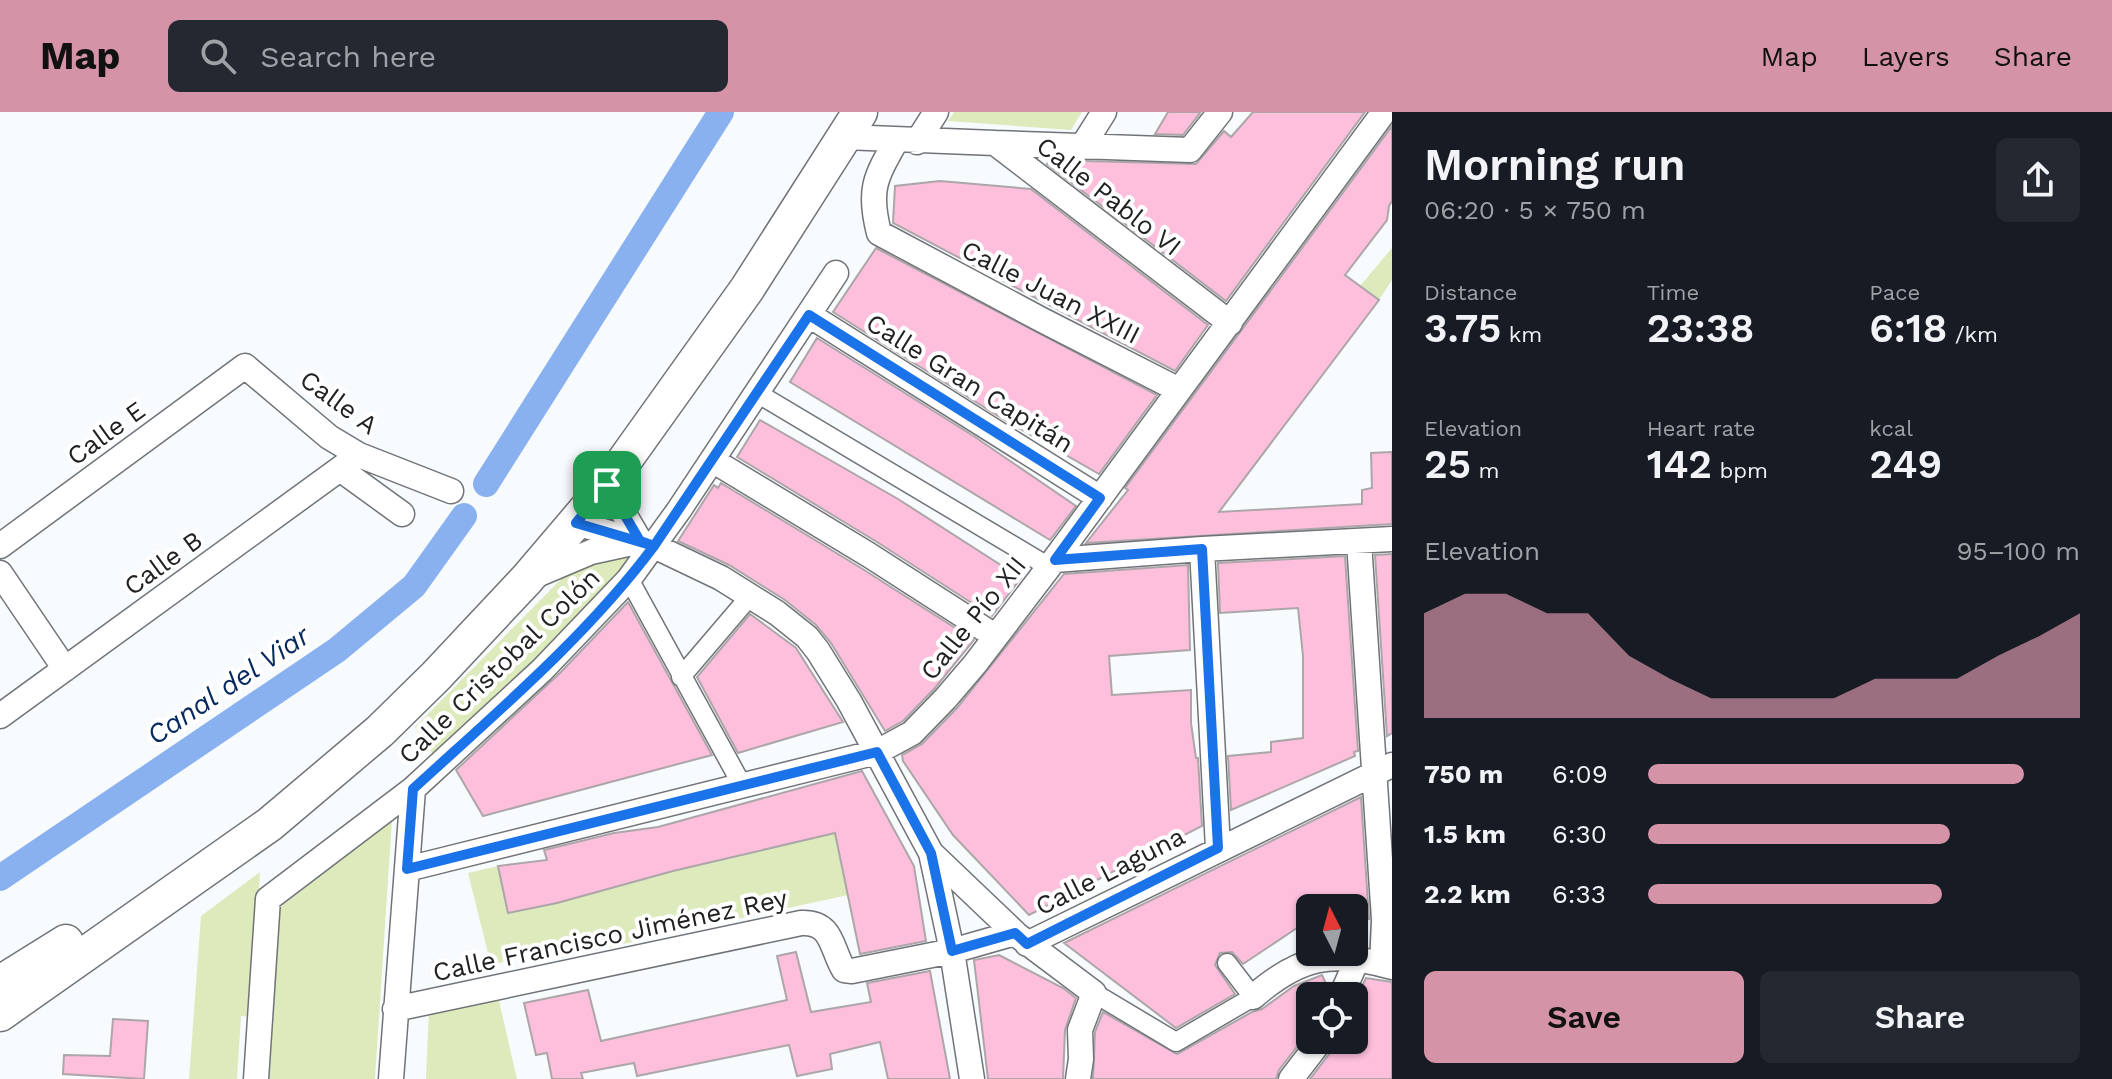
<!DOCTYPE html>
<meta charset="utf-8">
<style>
body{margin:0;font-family:"Work Sans",sans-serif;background:#242831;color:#f1f3f6;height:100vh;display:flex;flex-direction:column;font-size:30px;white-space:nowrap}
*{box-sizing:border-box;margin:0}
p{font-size:26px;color:#9ea1a6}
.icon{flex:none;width:44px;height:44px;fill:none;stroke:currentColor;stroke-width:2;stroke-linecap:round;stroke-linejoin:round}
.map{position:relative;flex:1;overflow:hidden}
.drawer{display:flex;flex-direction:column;background:#171b24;width:720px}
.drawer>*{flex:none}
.needle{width:52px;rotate:354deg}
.buttons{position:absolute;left:1296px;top:782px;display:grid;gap:16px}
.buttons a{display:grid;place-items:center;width:72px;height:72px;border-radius:12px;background:#171b24;box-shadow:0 2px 6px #0004;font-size:40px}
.pin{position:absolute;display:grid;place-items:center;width:68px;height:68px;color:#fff;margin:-34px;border-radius:16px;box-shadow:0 4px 12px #0006}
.round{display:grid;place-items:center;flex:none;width:84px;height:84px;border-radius:12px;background:#242831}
.summary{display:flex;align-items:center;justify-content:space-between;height:136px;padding:0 32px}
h1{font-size:44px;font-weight:600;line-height:60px}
.figures{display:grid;grid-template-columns:repeat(3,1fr);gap:12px;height:136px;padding:8px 32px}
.figures div{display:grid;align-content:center}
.figures b{font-size:40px;font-weight:600}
.figures small{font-size:22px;font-weight:400}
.figures p{font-size:22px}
.chart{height:224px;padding:16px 32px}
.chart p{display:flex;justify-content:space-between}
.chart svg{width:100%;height:144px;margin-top:8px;fill:#d493a6;opacity:.7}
.cta{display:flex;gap:16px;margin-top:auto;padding:16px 32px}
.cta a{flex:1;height:92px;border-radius:12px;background:#d493a6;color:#111;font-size:32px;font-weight:600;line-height:92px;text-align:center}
.cta a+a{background:#242831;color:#f1f3f6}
ul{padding:0 32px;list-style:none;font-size:26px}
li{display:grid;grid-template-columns:128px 96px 1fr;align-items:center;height:60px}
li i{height:20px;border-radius:10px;background:#d493a6}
header{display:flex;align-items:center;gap:48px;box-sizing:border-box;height:112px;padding:0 40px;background:#d493a6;color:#111}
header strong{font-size:38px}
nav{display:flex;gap:44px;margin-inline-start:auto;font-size:28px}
.search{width:560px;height:72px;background:#242831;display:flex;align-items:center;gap:20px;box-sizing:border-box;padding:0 28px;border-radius:12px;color:#9ea1a6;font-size:30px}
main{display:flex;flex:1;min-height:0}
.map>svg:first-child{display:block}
</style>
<header>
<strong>Map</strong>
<div class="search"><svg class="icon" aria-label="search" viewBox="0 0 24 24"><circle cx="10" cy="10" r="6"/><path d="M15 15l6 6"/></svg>Search here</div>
<nav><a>Map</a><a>Layers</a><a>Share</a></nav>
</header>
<main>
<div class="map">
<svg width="1392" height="967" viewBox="0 0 1392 967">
<rect width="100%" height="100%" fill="#f8fbfe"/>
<path fill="#ddeabc" d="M 954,0 L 1082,0 L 1071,18 L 948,9 Z
M 1392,136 L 1392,168 L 1379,188 L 1360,174 Z
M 616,441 L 635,450 L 434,644 L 415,615 L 575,453 Z
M 392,707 L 375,967 L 268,967 L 280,795 Z
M 835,721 L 848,783 L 541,850 L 539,841 L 491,853 L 468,761 L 498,754 L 508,801 L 557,791 L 673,759 Z
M 260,760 L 251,905 L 241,904 L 237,967 L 189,967 L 201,804 Z
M 498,884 L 517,967 L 426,967 L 429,898 Z"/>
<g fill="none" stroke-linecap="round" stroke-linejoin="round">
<path stroke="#89b1ef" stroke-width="26" d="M 486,372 L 721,0
M 0,766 L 337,538 L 414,474 L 464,404"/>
</g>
<path fill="#fdbfdc" stroke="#aca6a9" stroke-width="2" d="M 1168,0 L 1198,0 L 1200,1 L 1183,23 L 1155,22 Z
M 1253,0 L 1365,0 L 1226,189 L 1047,52 L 1049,48 L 1196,52 L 1224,19 L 1231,25 Z
M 1392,14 L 1392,89 L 1389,94 L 1387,108 L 1345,163 L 1379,188 L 1219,400 L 1362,392 L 1362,378 L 1372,376 L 1371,341 L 1392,340 L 1392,412 L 1086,431 L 1128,378 L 1125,376 Z
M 940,69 L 1031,77 L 1208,213 L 1175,259 L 893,111 L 895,74 Z
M 876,136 L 1157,283 L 1099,362 L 998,304 L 833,200 Z
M 817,226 L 975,325 L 1076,394 L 1050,428 L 790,270 Z
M 760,308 L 898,387 L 1021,466 L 992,504 L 877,430 L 737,345 Z
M 721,371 L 861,456 L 974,528 L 935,576 L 903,609 L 885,619 L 831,531 L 816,513 L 785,488 L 729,453 L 678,429 L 714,373 L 718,376 Z
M 1392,442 L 1392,621 L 1387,624 L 1375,443 Z
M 1345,444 L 1358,639 L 1354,640 L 1355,644 L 1231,698 L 1228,644 L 1271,640 L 1271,630 L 1303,626 L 1303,544 L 1298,496 L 1220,501 L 1218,451 Z
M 1188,453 L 1190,538 L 1109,544 L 1112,583 L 1191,578 L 1191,611 L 1196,646 L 1198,646 L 1202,714 L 1029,803 L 953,723 L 903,649 L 902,643 L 922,632 L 957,596 L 1064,462 Z
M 628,490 L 712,643 L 483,704 L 456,658 L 561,560 Z
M 750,502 L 796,536 L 843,610 L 738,641 L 697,565 Z
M 862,659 L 914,754 L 926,829 L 860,842 L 835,721 L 673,759 L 557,791 L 508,801 L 498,754 L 547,748 L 544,738 L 614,721 L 658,715 Z
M 1361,685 L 1369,807 L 1354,808 L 1354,796 L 1310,796 L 1310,811 L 1300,814 L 1243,852 L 1232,840 L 1220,841 L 1215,853 L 1235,882 L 1176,916 L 1064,831 Z
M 796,840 L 811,900 L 871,890 L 867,871 L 930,859 L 950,967 L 888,967 L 880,930 L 830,942 L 832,957 L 797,964 L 789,933 L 637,964 L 634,951 L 581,961 L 583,967 L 552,967 L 547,941 L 536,943 L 524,891 L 588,878 L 601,929 L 787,888 L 777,844 Z
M 999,843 L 1063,876 L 1076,886 L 1065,918 L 1063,967 L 988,967 L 974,848 Z
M 1322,863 L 1328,876 L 1326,884 L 1310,884 L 1310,918 L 1279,958 L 1276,967 L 1093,967 L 1095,920 L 1103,900 L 1177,942 L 1252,900 L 1262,897 L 1294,874 Z
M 1366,866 L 1392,870 L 1392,967 L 1310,967 L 1333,937 L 1336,928 L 1354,928 L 1354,891 Z
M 113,907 L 148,909 L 144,967 L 63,962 L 64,943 L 110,944 Z"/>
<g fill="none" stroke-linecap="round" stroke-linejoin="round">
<g stroke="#707377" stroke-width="21">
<path id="pedestrian" d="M 757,281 L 1049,455
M 629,467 L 742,673
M 681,565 L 751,483
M 1094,881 L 1176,930 L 1253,885 L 1227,851"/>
</g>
<g stroke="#707377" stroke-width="27">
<path id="minor" d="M 844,25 L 995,31 L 1230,211
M 896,29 C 875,66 868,78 879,121 L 1042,208 L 1179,278
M 917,30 L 936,0
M 995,31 L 1190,38 L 1220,0
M 1082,35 L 1104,0
M 809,203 L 1100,386
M 712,348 L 869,443 L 995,524
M 340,357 L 402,402
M 607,373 L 640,429
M 576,411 L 654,434 L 721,466 L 777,501 L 807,525 L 818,539 L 849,589 L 931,741 L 952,839 L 972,967
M 1359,430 L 1384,808 L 1382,852
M 0,434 L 245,254 L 329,325 L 359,343 L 451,379
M 1202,437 L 1218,736
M 1055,448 L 1202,437 L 1392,427
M 0,461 L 65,557
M 532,465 L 591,440 L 637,430
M 0,604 L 359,343
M 407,757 L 877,640 L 912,621 L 946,586 L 975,552 L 1049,455 L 1384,0
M 1017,823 L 1094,881 L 1080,918 L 1081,947 L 1078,967
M 1027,832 L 1392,653
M 1341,884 L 1357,848
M 1253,885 C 1300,844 1332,838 1392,855
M 395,897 L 801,811 C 833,809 831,837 844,858 L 852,859 L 952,839 L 1015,821 L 931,741
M 256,967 L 268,787 L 413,677 L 542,558 L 629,467 L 679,398 L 836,161
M 391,967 L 413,677
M 1291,967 L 1321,928"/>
</g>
<g stroke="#707377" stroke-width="37">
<path id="secondary" d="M 0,871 L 66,830
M 0,902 L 270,712 L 380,619 L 436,564 L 527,467 L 607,373 L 747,177 L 860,0"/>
</g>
<use href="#pedestrian" stroke="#fff" stroke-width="18"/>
<use href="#minor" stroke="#fff" stroke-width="24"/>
<use href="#secondary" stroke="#fff" stroke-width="34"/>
</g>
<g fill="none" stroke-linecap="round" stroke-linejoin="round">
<g stroke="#fff" stroke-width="16">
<path id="route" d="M 607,373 L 640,429 L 654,434 C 586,525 497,600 413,677 L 407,757 L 877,640 L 931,741 L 952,839 L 1015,821 L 1027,832 L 1218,736 L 1202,437 L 1055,448 L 1100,386 L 809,203 L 654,434 L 576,411 L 607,373"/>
</g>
<use href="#route" stroke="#1a73e8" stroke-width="10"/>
</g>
<g text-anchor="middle" stroke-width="8" stroke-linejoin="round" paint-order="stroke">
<g font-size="26" fill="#202123" stroke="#fff">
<text transform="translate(1109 84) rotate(38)" y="9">Calle Pablo VI</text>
<text transform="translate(1051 180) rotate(27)" y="9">Calle Juan XXIII</text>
<text transform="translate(970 271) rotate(32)" y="9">Calle Gran Capitán</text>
<text transform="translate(339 290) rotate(36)" y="9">Calle A</text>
<text transform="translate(106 321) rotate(-36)" y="9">Calle E</text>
<text transform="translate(163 451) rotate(-36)" y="9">Calle B</text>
<text transform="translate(973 506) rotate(-51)" y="9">Calle Pío XII</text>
<text transform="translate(499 554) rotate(-44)" y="9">Calle Cristobal Colón</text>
<text transform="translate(1110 759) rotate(-27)" y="9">Calle Laguna</text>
<text transform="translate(610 823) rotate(-12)" y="9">Calle Francisco Jiménez Rey</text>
</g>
<g font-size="28" font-style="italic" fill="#05285e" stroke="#fff">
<text transform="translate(228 573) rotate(-34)" y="10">Canal del Viar</text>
</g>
</g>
</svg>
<div class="buttons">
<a><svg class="needle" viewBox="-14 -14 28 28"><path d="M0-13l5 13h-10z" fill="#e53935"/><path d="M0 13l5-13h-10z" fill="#9ea1a6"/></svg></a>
<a><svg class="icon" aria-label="locate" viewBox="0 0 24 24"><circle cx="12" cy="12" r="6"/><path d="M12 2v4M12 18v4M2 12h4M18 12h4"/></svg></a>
</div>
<div class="pin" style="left:607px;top:373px;background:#1e9e55"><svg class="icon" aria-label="arrive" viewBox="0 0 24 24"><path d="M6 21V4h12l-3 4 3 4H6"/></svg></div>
</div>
<section class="drawer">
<div class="summary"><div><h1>Morning run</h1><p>06:20 · 5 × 750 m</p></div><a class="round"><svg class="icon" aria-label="share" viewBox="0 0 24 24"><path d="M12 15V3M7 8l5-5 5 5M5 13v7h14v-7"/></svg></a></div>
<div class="figures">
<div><p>Distance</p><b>3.75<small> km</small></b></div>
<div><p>Time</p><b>23:38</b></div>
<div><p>Pace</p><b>6:18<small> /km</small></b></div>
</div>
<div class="figures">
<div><p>Elevation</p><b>25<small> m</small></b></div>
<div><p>Heart rate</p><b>142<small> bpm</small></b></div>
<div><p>kcal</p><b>249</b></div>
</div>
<div class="chart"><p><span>Elevation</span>95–100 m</p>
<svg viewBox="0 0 160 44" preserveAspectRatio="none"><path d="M0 44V12L10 6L20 6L30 12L40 12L50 25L60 32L70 38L80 38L90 38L100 38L110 32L120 32L130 32L140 25L150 19L160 12V44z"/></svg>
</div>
<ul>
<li><b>750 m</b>6:09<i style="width:87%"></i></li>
<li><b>1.5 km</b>6:30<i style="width:70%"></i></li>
<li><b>2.2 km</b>6:33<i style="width:68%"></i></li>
</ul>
<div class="cta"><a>Save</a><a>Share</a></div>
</section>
</main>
